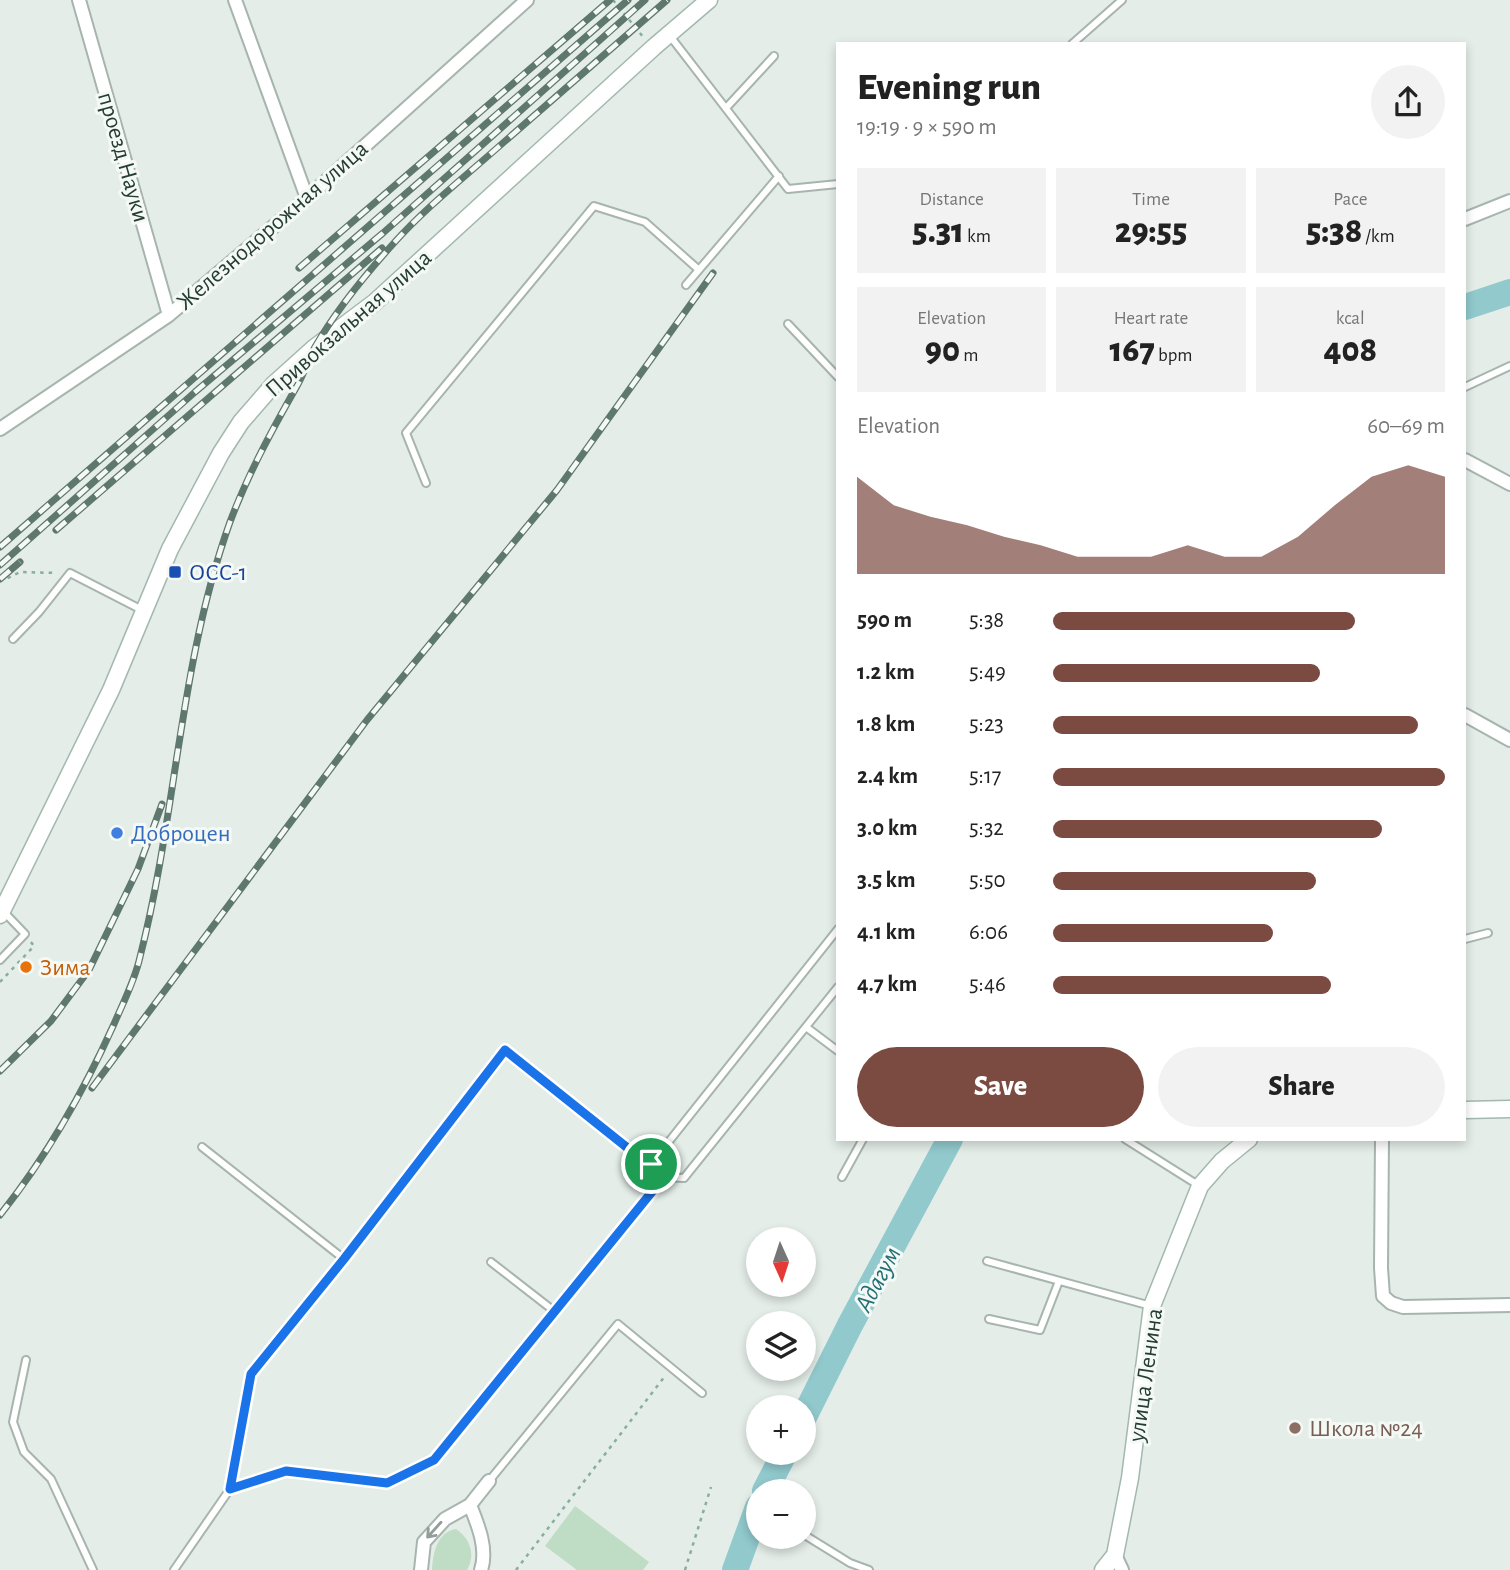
<!DOCTYPE html>
<meta charset="utf-8">
<style>
body{margin:0;font-family:"Alegreya Sans",sans-serif;background:#f2f2f2;color:#222;height:100vh;display:flex;flex-direction:column;font-size:26px;white-space:nowrap}
*{box-sizing:border-box;margin:0}
p{font-size:23px;color:#767676}
.icon{flex:none;width:38px;height:38px;fill:none;stroke:currentColor;stroke-width:2;stroke-linecap:round;stroke-linejoin:round}
.map{position:relative;flex:1;overflow:hidden}
.panel{position:absolute;left:836px;top:42px;width:630px;height:1099px;display:flex;flex-direction:column;background:#fff;border-radius:0px;box-shadow:0 4px 10px #0003}
.panel>*{flex:none}
.needle{width:46px;rotate:177deg}
.fabs{position:absolute;left:746px;top:1227px;display:grid;gap:14px}
.fabs a{display:grid;place-items:center;width:70px;height:70px;border-radius:50%;background:#fff;box-shadow:0 4px 10px #0003;font-size:35px}
.pin{position:absolute;display:grid;place-items:center;width:60px;height:60px;color:#fff;margin:-30px;border:4px solid #fff;border-radius:50%;box-shadow:0 2px 7px #0007}
.round{display:grid;place-items:center;flex:none;width:74px;height:74px;border-radius:37px;background:#f2f2f2}
.summary{display:flex;align-items:center;justify-content:space-between;height:119px;padding:0 21px}
h1{font-size:38px;font-weight:800;line-height:52px}
.metrics{display:grid;grid-template-columns:repeat(3,1fr);gap:10px;height:119px;padding:7px 21px}
.metrics div{display:grid;align-content:center;border-radius:0px;background:#f2f2f2;text-align:center}
.metrics b{font-size:35px;font-weight:800}
.metrics small{font-size:19px;font-weight:400}
.metrics p{font-size:19px}
.chart{height:196px;padding:14px 21px}
.chart p{display:flex;justify-content:space-between}
.chart svg{width:100%;height:126px;margin-top:7px;fill:#7b4a41;opacity:.7}
.action{display:flex;gap:14px;margin-top:auto;padding:14px 21px}
.action a{flex:1;height:80px;border-radius:42px;background:#7b4a41;color:#fff;font-size:28px;font-weight:800;line-height:80px;text-align:center}
.action a+a{background:#f2f2f2;color:#222}
ul{padding:0 21px;list-style:none;font-size:23px}
li{display:grid;grid-template-columns:112px 84px 1fr;align-items:center;height:52px}
li i{height:18px;border-radius:9px;background:#7b4a41}
.map>svg:first-child{display:block}
</style>
<div class="map">
<svg width="1510" height="1570" viewBox="0 0 1510 1570">
<rect width="100%" height="100%" fill="#e4ede8"/>
<path fill="#bfdcc4" d="M 575,1506 L 649,1562 L 643,1570 L 577,1570 L 545,1546 Z
M 456,1529 C 470,1538 476,1555 467,1570 L 432,1570 C 433,1553 437,1532 456,1529 Z"/>
<g fill="none" stroke-linecap="round" stroke-linejoin="round">
<path stroke="#91c9cd" stroke-width="26" d="M 1465,307 L 1510,292
M 803,1419 L 850,1325 L 950,1139
M 765,1491 L 785,1452
M 735,1570 L 758,1507"/>
<g stroke="#a7b5ae" stroke-width="10">
<path id="lane" d="M 670,36 L 788,189 L 838,184
M 1072,44 L 1122,0
M 727,107 L 774,56
M 686,285 L 779,176
M 788,324 L 838,377
M 1465,387 L 1510,366
M 426,483 L 406,433 L 594,206 L 645,222 L 699,270
M 13,639 L 39,612 L 70,573 L 144,611
M 1465,939 L 1488,933
M 0,960 L 25,934 L 4,912
M 806,1027 L 838,1051
M 1125,1139 L 1198,1185
M 202,1147 L 344,1259 L 504,1050 L 651,1164 L 838,929
M 664,1177 L 684,1178 L 838,987
M 842,1177 L 863,1139
M 987,1261 L 1151,1306
M 491,1262 L 554,1311
M 989,1319 L 1040,1330 L 1059,1281
M 26,1360 L 13,1422 L 24,1452 L 51,1479 L 93,1570
M 489,1481 L 618,1324 L 702,1393
M 230,1489 L 251,1375 L 344,1259
M 803,1534 L 850,1563 L 869,1570
M 174,1570 L 230,1489 L 286,1471 L 387,1483 L 434,1460 L 664,1177 L 651,1164"/>
</g>
<g stroke="#a7b5ae" stroke-width="16">
<path id="street" d="M 79,0 L 169,315
M 235,0 L 307,198
M 1465,219 L 1510,201
M 0,429 L 169,315 L 307,198 L 527,0
M 1465,460 L 1510,484
M 1465,715 L 1510,740
M 1382,1139 L 1381,1268 L 1383,1296 L 1391,1303 L 1403,1307 L 1510,1305
M 470,1505 C 478,1525 488,1549 481,1570
M 1115,1555 L 1122,1570
M 421,1570 L 424,1542 L 445,1519 L 470,1505 L 489,1481"/>
</g>
<g stroke="#a3b8af" stroke-width="19">
<path id="secondary" d="M 0,915 L 111,690 L 170,549 L 221,453 L 241,422 L 274,384 L 314,348 L 375,302 L 654,47 L 709,0
M 1465,1110 L 1510,1109
M 1103,1570 L 1115,1555 L 1130,1478 L 1152,1306 L 1200,1186 L 1222,1161 L 1249,1139"/>
</g>
<path stroke="#87ae9e" stroke-width="2.5" stroke-dasharray="3.5 5" stroke-linecap="butt" d="M 613,0 L 644,38
M 0,576 L 6,579 L 20,572 L 57,573
M 0,982 L 34,946 L 30,941
M 516,1570 L 665,1376
M 685,1570 L 711,1487"/>
<use href="#lane" stroke="#fff" stroke-width="6"/>
<use href="#street" stroke="#fff" stroke-width="12"/>
<use href="#secondary" stroke="#fff" stroke-width="16"/>
<g stroke="#5f786f" stroke-width="7">
<path id="rail" d="M 299,268 L 610,0
M 56,530 L 382,248
M 0,547 L 628,0
M 0,565 L 195,392 L 383,233 L 645,0
M 0,579 L 20,562
M 0,1071 L 51,1021 L 89,970 L 138,869 L 162,804
M 92,1088 L 367,720 L 557,490 L 713,273
M 0,1215 C 47,1156 83,1093 114,1024 C 123,1003 135,980 140,957 C 177,812 179,664 230,522 C 248,474 272,430 297,386 C 304,374 308,360 315,347 C 335,312 366,274 393,244 C 426,207 467,175 504,142 C 558,95 613,47 667,0"/>
</g>
<use href="#rail" stroke="#f5f9f6" stroke-width="4.5" stroke-dasharray="13" stroke-linecap="butt"/>
</g>
<defs><path id="oneway-shaft" d="M-6 0H5M1.5-3L5.5 0L1.5 3" fill="none" stroke-width="1.6" stroke-linecap="round" stroke-linejoin="round" transform="scale(1.75)"/></defs>
<use stroke="#929e9a" href="#oneway-shaft" transform="translate(434 1530) rotate(132)"/>
<g fill="none" stroke-linecap="round" stroke-linejoin="round">
<g stroke="#fff" stroke-width="14">
<path id="route" d="M 505,1050 L 664,1177 L 434,1460 L 387,1483 L 286,1471 L 230,1489 L 251,1374 L 344,1259 Z"/>
</g>
<use href="#route" stroke="#1a73e8" stroke-width="9"/>
</g>
<rect fill="#1a4fb4" stroke="#f5f9f6" stroke-width="2.5" x="168" y="565" width="14" height="14" rx="3.5"/>
<circle fill="#3f7fe0" stroke="#f5f9f6" stroke-width="2.5" cx="117" cy="833" r="7"/>
<circle fill="#e8710a" stroke="#f5f9f6" stroke-width="2.5" cx="26" cy="967" r="7"/>
<circle fill="#8d6e63" stroke="#f5f9f6" stroke-width="2.5" cx="1295" cy="1428" r="7"/>
<g text-anchor="middle" stroke-width="6" stroke-linejoin="round" paint-order="stroke">
<g font-size="24" fill="#253d34" stroke="#f5f9f6">
<text transform="translate(124 157) rotate(74)" y="8">проезд Науки</text>
<text transform="translate(272 225) rotate(-41)" y="8">Железнодорожная улица</text>
<text transform="translate(348 323) rotate(-41)" y="8">Привокзальная улица</text>
<text transform="translate(1145 1375) rotate(-82)" y="8">улица Ленина</text>
</g>
<g font-size="24" fill="#164399" stroke="#f5f9f6" text-anchor="start">
<text x="189" y="580">ОСС-1</text>
</g>
<g font-size="24" fill="#366cbe" stroke="#f5f9f6" text-anchor="start">
<text x="131" y="841">Доброцен</text>
</g>
<g font-size="24" fill="#c56008" stroke="#f5f9f6" text-anchor="start">
<text x="40" y="975">Зима</text>
</g>
<g font-size="24" fill="#785e54" stroke="#f5f9f6" text-anchor="start">
<text x="1309" y="1436">Школа №24</text>
</g>
<g font-size="26" font-style="italic" fill="#236f75" stroke="#f5f9f6">
<text transform="translate(877 1279) rotate(-62)" y="9">Адагум</text>
</g>
</g>
</svg>
<div class="fabs">
<a><svg class="needle" viewBox="-14 -14 28 28"><path d="M0-13l5 13h-10z" fill="#e53935"/><path d="M0 13l5-13h-10z" fill="#767676"/></svg></a>
<a><svg class="icon" aria-label="layers" viewBox="0 0 24 24"><path d="M12 4l9 5-9 5-9-5zM3 14l9 5 9-5"/></svg></a>
<a>+</a>
<a>−</a>
</div>
<div class="pin" style="left:651px;top:1164px;background:#1e9e55"><svg class="icon" aria-label="arrive" viewBox="0 0 24 24"><path d="M6 21V4h12l-3 4 3 4H6"/></svg></div>
<section class="panel">
<div class="summary"><div><h1>Evening run</h1><p>19:19 · 9 × 590 m</p></div><a class="round"><svg class="icon" aria-label="share" viewBox="0 0 24 24"><path d="M12 15V3M7 8l5-5 5 5M5 13v7h14v-7"/></svg></a></div>
<div class="metrics">
<div><p>Distance</p><b>5.31<small> km</small></b></div>
<div><p>Time</p><b>29:55</b></div>
<div><p>Pace</p><b>5:38<small> /km</small></b></div>
</div>
<div class="metrics">
<div><p>Elevation</p><b>90<small> m</small></b></div>
<div><p>Heart rate</p><b>167<small> bpm</small></b></div>
<div><p>kcal</p><b>408</b></div>
</div>
<div class="chart"><p><span>Elevation</span>60–69 m</p>
<svg viewBox="0 0 160 44" preserveAspectRatio="none"><path d="M0 44V10L10 20L20 24L30 27L40 31L50 34L60 38L70 38L80 38L90 34L100 38L110 38L120 31L130 20L140 10L150 6L160 10V44z"/></svg>
</div>
<ul>
<li><b>590 m</b>5:38<i style="width:77%"></i></li>
<li><b>1.2 km</b>5:49<i style="width:68%"></i></li>
<li><b>1.8 km</b>5:23<i style="width:93%"></i></li>
<li><b>2.4 km</b>5:17<i style="width:100%"></i></li>
<li><b>3.0 km</b>5:32<i style="width:84%"></i></li>
<li><b>3.5 km</b>5:50<i style="width:67%"></i></li>
<li><b>4.1 km</b>6:06<i style="width:56%"></i></li>
<li><b>4.7 km</b>5:46<i style="width:71%"></i></li>
</ul>
<div class="action"><a>Save</a><a>Share</a></div>
</section>
</div>
